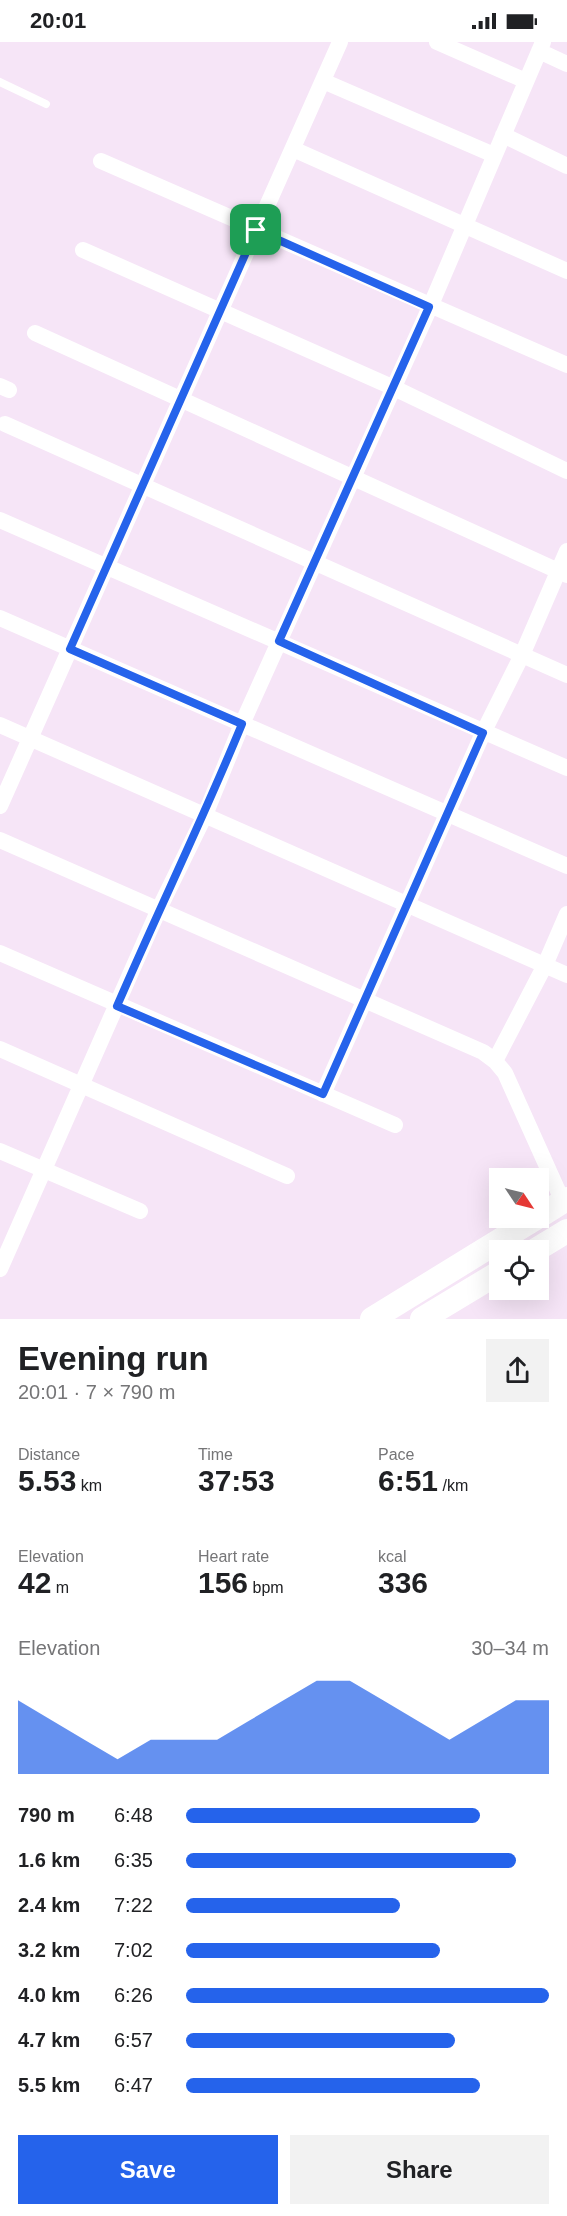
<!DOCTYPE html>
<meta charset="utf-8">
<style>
body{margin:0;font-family:Arial,sans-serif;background:#f2f2f2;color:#202124;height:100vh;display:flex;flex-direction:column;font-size:22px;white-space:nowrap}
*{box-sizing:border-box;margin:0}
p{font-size:20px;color:#757577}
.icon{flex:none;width:33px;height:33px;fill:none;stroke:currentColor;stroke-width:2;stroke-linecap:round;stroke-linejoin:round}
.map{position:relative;height:1277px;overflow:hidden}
.panel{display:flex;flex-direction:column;background:#fff;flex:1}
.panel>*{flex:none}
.needle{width:39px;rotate:125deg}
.tools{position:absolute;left:489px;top:1126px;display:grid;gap:12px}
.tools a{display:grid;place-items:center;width:60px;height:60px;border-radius:0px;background:#fff;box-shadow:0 6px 24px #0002;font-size:30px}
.pin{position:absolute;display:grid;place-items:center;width:51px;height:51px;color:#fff;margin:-26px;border-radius:12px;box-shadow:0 3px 9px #0006}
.round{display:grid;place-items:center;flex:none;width:63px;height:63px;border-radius:0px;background:#f2f2f2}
.headline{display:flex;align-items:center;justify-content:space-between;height:102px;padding:0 18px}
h1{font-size:33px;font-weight:800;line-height:45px}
.stats{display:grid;grid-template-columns:repeat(3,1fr);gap:9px;height:102px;padding:6px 18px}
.stats div{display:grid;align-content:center}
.stats b{font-size:30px;font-weight:800}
.stats small{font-size:16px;font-weight:400}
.stats p{font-size:16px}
.chart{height:168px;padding:12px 18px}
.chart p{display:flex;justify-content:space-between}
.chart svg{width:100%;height:108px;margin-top:6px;fill:#2563eb;opacity:.7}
.action{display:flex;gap:12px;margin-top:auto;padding:12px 18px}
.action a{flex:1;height:69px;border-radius:0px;background:#2563eb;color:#fff;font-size:24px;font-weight:800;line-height:69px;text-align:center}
.action a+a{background:#f2f2f2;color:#202124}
ul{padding:0 18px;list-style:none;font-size:20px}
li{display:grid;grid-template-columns:96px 72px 1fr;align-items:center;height:45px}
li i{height:15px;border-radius:8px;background:#2563eb}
.status{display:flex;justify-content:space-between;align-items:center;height:42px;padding:0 30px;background:#fff;direction:ltr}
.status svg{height:16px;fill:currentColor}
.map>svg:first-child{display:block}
</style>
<div class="status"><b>20:01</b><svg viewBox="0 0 49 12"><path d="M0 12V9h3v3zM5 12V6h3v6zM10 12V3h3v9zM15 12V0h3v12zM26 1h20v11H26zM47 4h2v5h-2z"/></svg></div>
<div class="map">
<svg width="567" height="1277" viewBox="0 0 567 1277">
<rect width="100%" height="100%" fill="#f6e5f7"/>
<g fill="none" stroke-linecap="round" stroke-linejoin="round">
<path stroke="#fff" stroke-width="8" d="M 0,40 L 46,62"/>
<path stroke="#fff" stroke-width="16" d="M 437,0 L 526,39
M 539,9 L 567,22
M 323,39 L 494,113
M 503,93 L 567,124
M 293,107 L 567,229
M 101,119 L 567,323
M 83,208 L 392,345 L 567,429
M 35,291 L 567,533
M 0,344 L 9,348
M 5,382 L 567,633
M 0,478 L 567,726
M 0,576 L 567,824
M 0,683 L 567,933
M 0,764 L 340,0
M 0,798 L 483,1010 L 495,1019 L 505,1031 L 563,1160
M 0,911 L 395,1083
M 0,1007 L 287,1134
M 495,1019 L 545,923 L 567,872
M 323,1052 L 483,691 L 522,613 L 567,509
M 0,1109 L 140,1169
M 0,1227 L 159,867 L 205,773 L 242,682 L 430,265 L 543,0"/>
<path stroke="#fff" stroke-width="24" d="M 538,1175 L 567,1157
M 534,1209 L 567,1189
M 372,1277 L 536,1176
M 422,1277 L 500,1230"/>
</g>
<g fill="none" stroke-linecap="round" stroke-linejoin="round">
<g stroke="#fff" stroke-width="12">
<path id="route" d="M 256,188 L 429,265 L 279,599 L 483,691 L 323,1052 L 117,964 C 158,869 203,777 242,682 L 70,607 Z"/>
</g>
<use href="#route" stroke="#2563eb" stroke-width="8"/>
</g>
</svg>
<div class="tools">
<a><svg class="needle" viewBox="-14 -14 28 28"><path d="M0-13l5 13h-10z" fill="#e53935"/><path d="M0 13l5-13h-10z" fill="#757577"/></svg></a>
<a><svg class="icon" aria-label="locate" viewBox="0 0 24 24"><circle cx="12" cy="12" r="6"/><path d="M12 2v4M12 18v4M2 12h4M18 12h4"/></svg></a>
</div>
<div class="pin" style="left:256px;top:188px;background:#1e9e55"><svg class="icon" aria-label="arrive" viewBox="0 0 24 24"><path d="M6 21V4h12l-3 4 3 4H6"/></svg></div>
</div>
<section class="panel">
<div class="headline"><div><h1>Evening run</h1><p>20:01 · 7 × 790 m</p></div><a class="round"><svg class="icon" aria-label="share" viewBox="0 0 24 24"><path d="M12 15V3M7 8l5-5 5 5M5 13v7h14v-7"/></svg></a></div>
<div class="stats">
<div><p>Distance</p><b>5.53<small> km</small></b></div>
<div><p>Time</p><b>37:53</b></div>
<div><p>Pace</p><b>6:51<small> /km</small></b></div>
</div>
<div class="stats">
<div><p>Elevation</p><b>42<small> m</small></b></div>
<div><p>Heart rate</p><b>156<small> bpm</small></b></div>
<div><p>kcal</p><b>336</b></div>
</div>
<div class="chart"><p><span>Elevation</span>30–34 m</p>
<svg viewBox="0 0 160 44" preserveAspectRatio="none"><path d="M0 44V14L10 22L20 30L30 38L40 30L50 30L60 30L70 22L80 14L90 6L100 6L110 14L120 22L130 30L140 22L150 14L160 14V44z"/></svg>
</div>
<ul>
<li><b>790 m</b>6:48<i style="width:81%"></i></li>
<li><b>1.6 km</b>6:35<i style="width:91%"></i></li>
<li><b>2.4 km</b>7:22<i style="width:59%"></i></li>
<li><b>3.2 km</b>7:02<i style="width:70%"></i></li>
<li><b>4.0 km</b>6:26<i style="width:100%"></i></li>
<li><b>4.7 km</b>6:57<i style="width:74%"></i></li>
<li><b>5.5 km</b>6:47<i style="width:81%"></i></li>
</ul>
<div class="action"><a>Save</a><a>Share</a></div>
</section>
